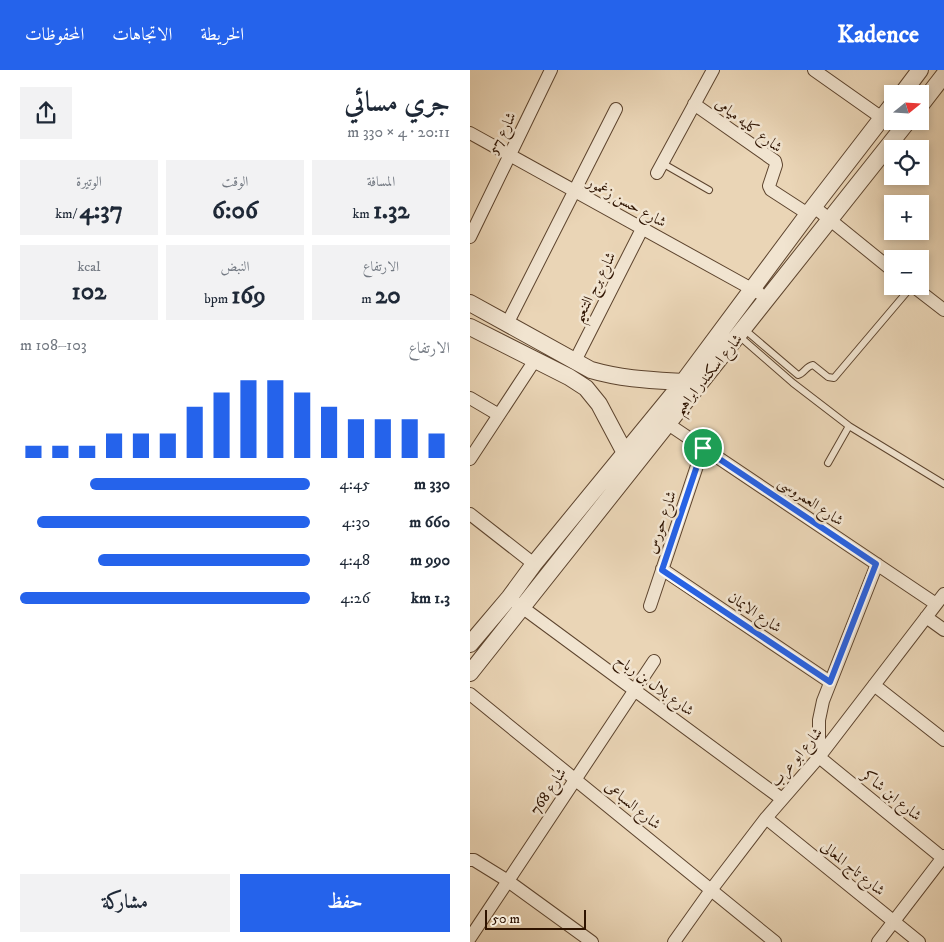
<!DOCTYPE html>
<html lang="ar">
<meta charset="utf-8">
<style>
body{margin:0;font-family:"IM FELL DW Pica",Amiri,serif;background:#f2f2f3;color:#1f2937;direction:rtl;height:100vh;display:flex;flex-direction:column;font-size:19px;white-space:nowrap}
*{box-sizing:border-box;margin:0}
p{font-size:16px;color:#747a83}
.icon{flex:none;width:28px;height:28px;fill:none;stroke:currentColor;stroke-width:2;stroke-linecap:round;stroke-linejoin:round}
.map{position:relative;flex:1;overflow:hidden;direction:ltr}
.details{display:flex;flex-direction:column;background:#fff;width:470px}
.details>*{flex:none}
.needle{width:32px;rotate:72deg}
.buttons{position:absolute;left:414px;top:15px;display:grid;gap:10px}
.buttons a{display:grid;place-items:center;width:45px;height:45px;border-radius:0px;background:#fff;box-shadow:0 2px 8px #0003;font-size:25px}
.scale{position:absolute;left:15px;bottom:12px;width:101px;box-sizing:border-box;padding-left:5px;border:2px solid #2e1300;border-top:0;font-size:14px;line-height:18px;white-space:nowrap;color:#2e1300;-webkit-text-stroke:4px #f1e4d0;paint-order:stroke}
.pin{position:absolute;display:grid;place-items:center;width:42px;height:42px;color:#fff;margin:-21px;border:2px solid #fff;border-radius:50%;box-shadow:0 1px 5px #0007}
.round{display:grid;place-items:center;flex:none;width:52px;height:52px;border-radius:0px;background:#f2f2f3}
.summary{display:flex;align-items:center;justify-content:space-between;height:85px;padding:0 20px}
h1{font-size:28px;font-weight:700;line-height:38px}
.metrics{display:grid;grid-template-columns:repeat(3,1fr);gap:8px;height:85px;padding:5px 20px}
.metrics div{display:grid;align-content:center;border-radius:0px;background:#f2f2f3;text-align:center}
.metrics b{font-size:25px;font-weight:700}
.metrics small{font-size:14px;font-weight:400}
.metrics p{font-size:14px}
.chart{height:140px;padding:10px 20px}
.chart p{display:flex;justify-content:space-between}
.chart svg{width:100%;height:90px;margin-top:5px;stroke:#2563eb;stroke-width:6}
.primary-button{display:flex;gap:10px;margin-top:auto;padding:10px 20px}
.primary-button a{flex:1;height:58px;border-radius:0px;background:#2563eb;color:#fff;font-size:20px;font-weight:700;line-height:58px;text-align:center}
.primary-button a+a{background:#f2f2f3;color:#1f2937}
ul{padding:0 20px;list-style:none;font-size:16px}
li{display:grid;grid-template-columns:80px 60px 1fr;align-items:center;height:38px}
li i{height:12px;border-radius:6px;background:#2563eb}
header{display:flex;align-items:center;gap:30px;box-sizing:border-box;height:70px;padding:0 25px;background:#2563eb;color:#fff}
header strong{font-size:24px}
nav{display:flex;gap:28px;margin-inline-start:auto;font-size:18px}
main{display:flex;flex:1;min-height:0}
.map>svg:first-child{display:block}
</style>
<header>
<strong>Kadence</strong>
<nav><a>الخريطة</a><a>الاتجاهات</a><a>المحفوظات</a></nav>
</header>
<main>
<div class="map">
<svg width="474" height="872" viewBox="0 0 474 872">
<rect width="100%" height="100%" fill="#ead5b6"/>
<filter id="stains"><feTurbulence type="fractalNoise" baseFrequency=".004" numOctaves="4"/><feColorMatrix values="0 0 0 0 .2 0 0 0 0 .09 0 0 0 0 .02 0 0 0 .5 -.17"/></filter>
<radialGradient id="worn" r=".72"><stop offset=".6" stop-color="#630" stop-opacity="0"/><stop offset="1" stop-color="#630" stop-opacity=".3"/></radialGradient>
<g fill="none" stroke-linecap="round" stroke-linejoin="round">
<g stroke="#5d442e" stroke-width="8">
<path id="service" d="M 192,93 L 239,120
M 274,259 L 328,305 C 334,304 336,296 343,295 L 358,307 L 364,308 L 442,216
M 269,266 L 323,313 L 379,356 L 474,414
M 358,393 L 379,356"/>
</g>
<g stroke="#5d442e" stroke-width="14">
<path id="minor" d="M 344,0 L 412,48
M 224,34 L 305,91 L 306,95 L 299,116 L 301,120 L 338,144
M 0,63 L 289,223
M 187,103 L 243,0
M 343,136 L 422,200
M 0,167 L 81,0
M 443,216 L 474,240
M 37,254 L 146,39
M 105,291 L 172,159
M 0,328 L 29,345
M 198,354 L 466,534
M 0,389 L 65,290
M 0,444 L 64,494
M 407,494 L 353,631 L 349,650 L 349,687 L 474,789
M 192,499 L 360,612
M 45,532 L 312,729
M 180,536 L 233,378
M 456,547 L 474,560
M 404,615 L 474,670
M 0,624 L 305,872
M 296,748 L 449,872
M 0,790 L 4,790 L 38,811 L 122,872
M 0,868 L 184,591
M 204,872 L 241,820 L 296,748 L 349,687 L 474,524
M 408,872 L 474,786"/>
</g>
<g stroke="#5d442e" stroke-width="18">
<path id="tertiary" d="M 432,24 L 450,0
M 450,36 L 474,5
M 0,233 L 121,300 C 152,309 180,310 213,312
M 0,257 L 99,307 L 116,318 L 129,334 L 155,383
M 0,574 L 39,528 L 64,494 L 213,312 L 338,144 L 422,35
M 0,603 L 438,51"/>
</g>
<use href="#service" stroke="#f1e4d0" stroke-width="6"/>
<use href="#minor" stroke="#f1e4d0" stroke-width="12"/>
<use href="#tertiary" stroke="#f1e4d0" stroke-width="16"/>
</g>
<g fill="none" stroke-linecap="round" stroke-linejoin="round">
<g stroke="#fff" stroke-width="10">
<path id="route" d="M 233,378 L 406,494 L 360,612 L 192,500 Z"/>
</g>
<use href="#route" stroke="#2563eb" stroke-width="6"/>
</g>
<g text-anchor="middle" stroke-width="5" stroke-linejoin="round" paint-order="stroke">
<g font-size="15" fill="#2e1300" stroke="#f1e4d0">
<text transform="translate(279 55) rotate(37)" y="5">شارع كليه ميامى</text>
<text transform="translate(32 63) rotate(-64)" y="5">شارع 57</text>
<text transform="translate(157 132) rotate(29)" y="5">شارع حسن زغمور</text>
<text transform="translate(124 217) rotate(-63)" y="5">شارع برج التنعيم</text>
<text transform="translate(238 304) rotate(-51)" y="5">شارع اسكندر ابراهيم</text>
<text transform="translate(341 431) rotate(34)" y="5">شارع العمروسى</text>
<text transform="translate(191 452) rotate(-71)" y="5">شارع حورس</text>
<text transform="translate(285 542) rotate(34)" y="5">شارع الايمان</text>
<text transform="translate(185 615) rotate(36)" y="5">شارع بلال بن رباح</text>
<text transform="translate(326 687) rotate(-50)" y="5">شارع ابو عرب</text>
<text transform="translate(78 721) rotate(-56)" y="5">شارع 768</text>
<text transform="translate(422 725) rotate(39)" y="5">شارع ابن شاكر</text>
<text transform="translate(163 735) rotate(39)" y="5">شارع السباعى</text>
<text transform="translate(383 798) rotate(39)" y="5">شارع تاج المعالى</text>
</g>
</g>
<rect width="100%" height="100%" filter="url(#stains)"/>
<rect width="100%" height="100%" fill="url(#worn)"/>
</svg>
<div class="buttons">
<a><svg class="needle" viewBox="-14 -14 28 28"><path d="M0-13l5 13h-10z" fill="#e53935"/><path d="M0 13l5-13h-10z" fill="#747a83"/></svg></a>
<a><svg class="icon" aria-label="locate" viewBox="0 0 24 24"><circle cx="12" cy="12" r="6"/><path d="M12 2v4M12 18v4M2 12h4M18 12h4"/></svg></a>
<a>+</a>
<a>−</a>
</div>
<div class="scale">50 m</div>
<div class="pin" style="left:233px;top:378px;background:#1e9e55"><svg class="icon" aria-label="arrive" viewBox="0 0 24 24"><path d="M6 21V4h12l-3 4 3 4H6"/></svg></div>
</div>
<section class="details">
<div class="summary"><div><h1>جري مسائي</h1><p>20:11 · 4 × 330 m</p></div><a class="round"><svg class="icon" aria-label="share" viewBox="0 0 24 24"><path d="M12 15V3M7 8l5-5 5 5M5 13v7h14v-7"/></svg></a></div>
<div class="metrics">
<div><p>المسافة</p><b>1.32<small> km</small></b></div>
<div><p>الوقت</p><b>6:06</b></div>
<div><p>الوتيرة</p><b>4:37<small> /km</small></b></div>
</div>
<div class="metrics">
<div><p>الارتفاع</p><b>20<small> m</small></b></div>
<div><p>النبض</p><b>169<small> bpm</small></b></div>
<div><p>kcal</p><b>102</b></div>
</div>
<div class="chart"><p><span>الارتفاع</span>103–108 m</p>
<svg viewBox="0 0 160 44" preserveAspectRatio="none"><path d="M5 44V38M15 44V38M25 44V38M35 44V32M45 44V32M55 44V32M65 44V19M75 44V12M85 44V6M95 44V6M105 44V12M115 44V19M125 44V25M135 44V25M145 44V25M155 44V32"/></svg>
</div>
<ul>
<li><b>330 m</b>4:45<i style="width:76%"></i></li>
<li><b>660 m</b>4:30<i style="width:94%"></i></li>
<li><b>990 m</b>4:48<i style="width:73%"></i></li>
<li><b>1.3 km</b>4:26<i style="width:100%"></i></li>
</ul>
<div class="primary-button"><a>حفظ</a><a>مشاركة</a></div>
</section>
</main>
